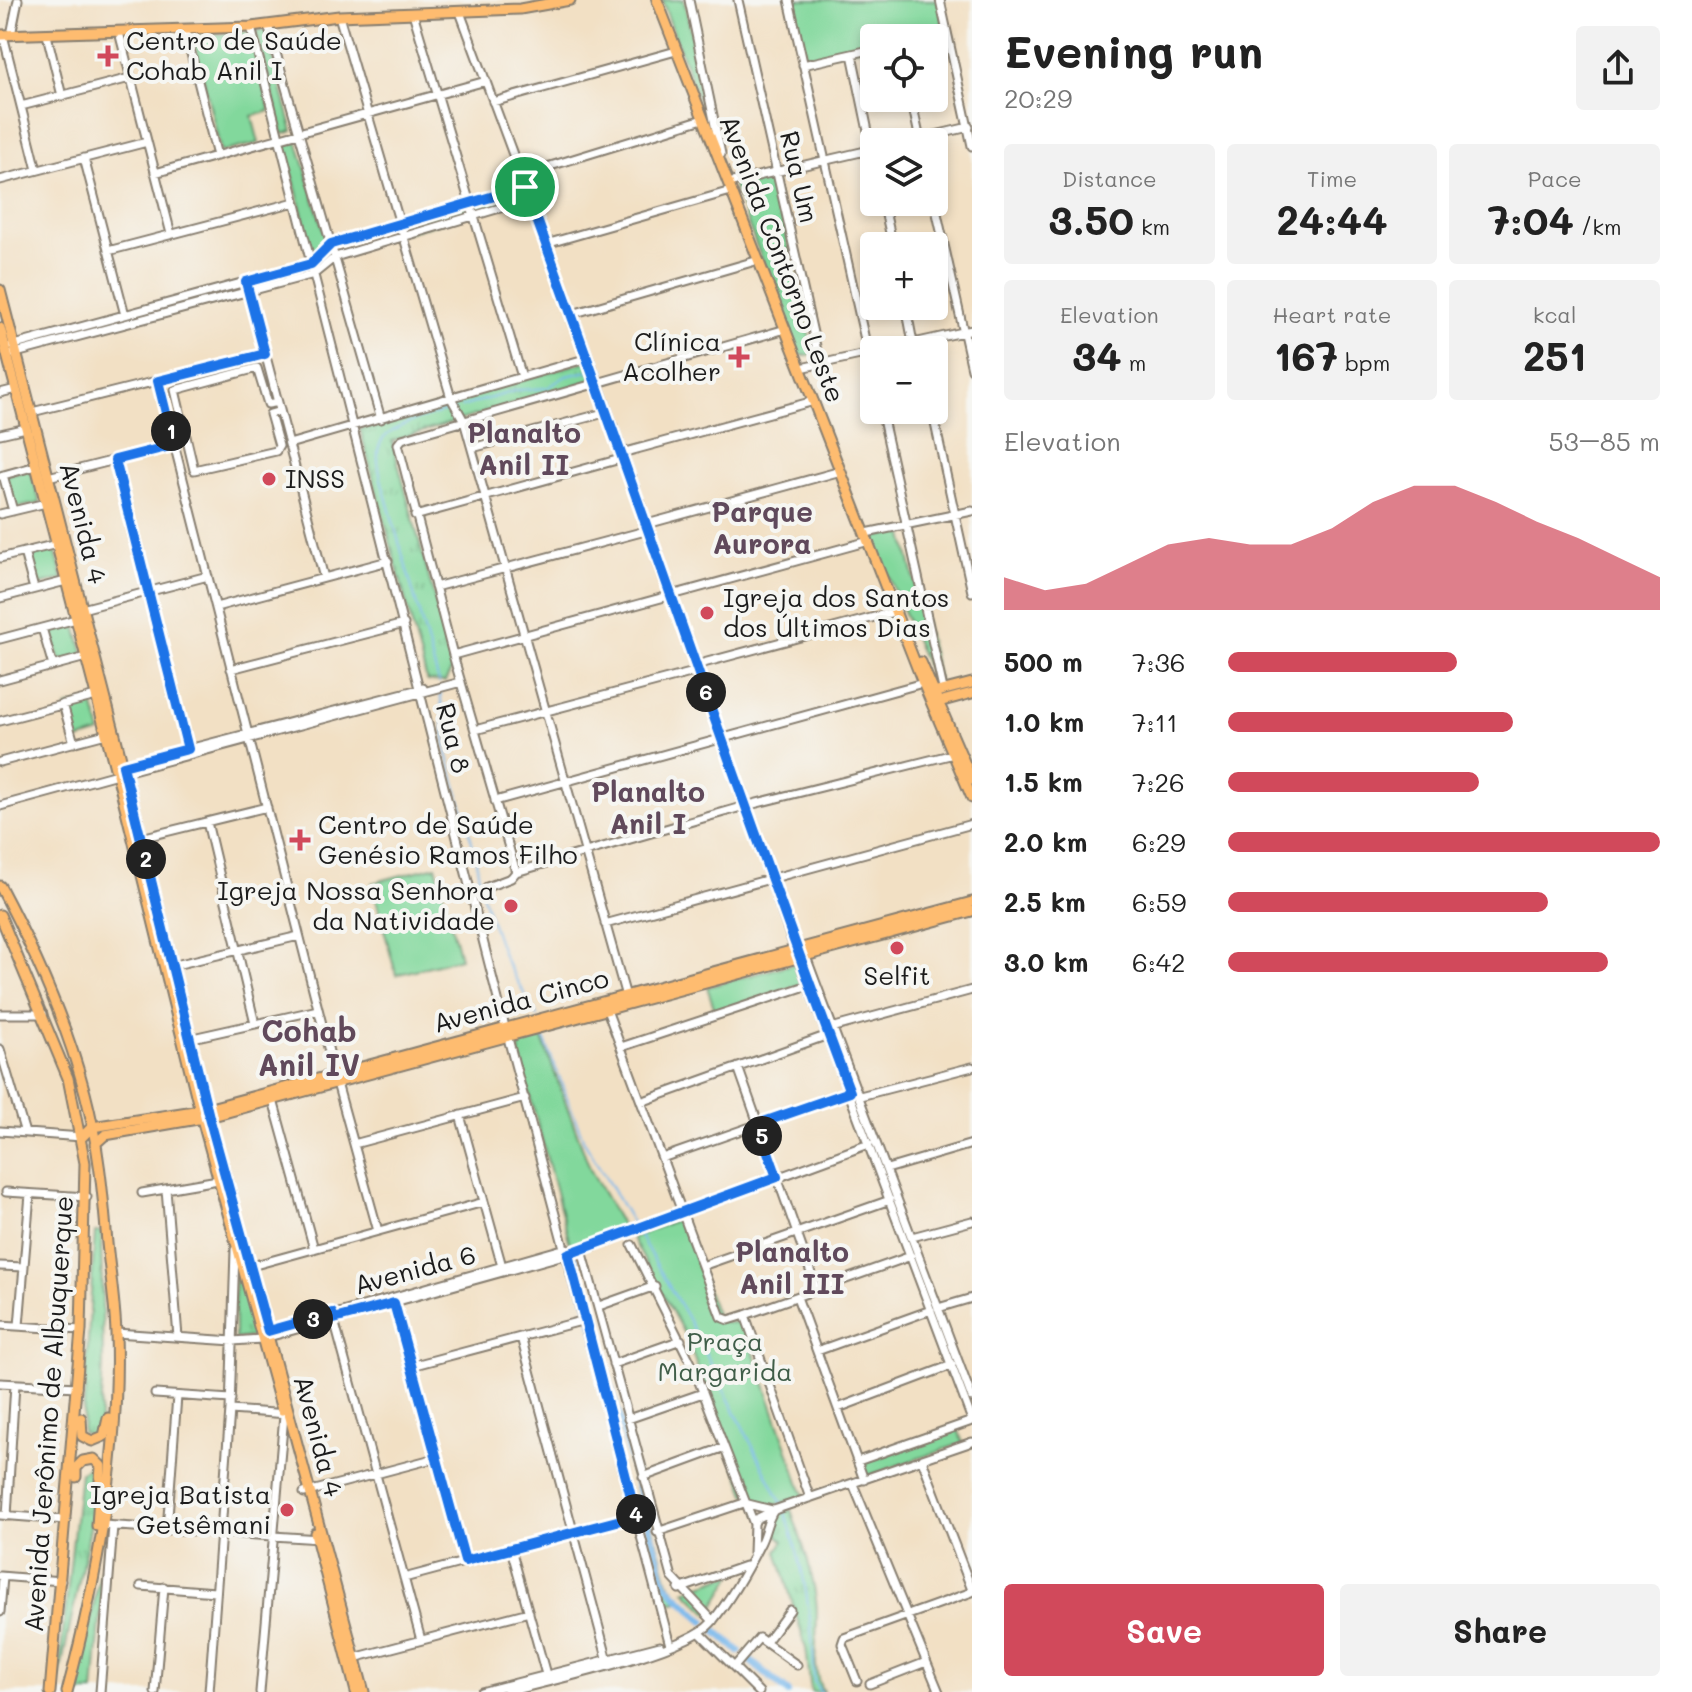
<!DOCTYPE html>
<meta charset="utf-8">
<style>
body{margin:0;font-family:Mali,sans-serif;background:#f2f2f2;color:#222;height:100vh;display:flex;flex-direction:column;font-size:30px;white-space:nowrap}
*{box-sizing:border-box;margin:0}
p{font-size:26px;color:#767676}
.icon{flex:none;width:44px;height:44px;fill:none;stroke:currentColor;stroke-width:2;stroke-linecap:round;stroke-linejoin:round}
.map{position:relative;flex:1;overflow:hidden}
.panel{display:flex;flex-direction:column;background:#fff;width:720px}
.panel>*{flex:none}
.tools{position:absolute;left:860px;top:24px;display:grid;gap:16px}
.tools a{display:grid;place-items:center;width:88px;height:88px;border-radius:8px;background:#fff;box-shadow:0 4px 12px #0003;font-size:40px}
.pin{position:absolute;display:grid;place-items:center;width:68px;height:68px;color:#fff;margin:-34px;border:4px solid #fff;border-radius:50%;box-shadow:0 2px 8px #0007}
.km{position:absolute;width:40px;height:40px;margin:-20px;border-radius:50%;background:#222;color:#fff;font-size:22px;line-height:40px;text-align:center}
.round{display:grid;place-items:center;flex:none;width:84px;height:84px;border-radius:8px;background:#f2f2f2}
.headline{display:flex;align-items:center;justify-content:space-between;height:136px;padding:0 32px}
h1{font-size:44px;font-weight:700;line-height:60px}
.stats{display:grid;grid-template-columns:repeat(3,1fr);gap:12px;height:136px;padding:8px 32px}
.stats div{display:grid;align-content:center;border-radius:8px;background:#f2f2f2;text-align:center}
.stats b{font-size:40px;font-weight:700}
.stats small{font-size:22px;font-weight:400}
.stats p{font-size:22px}
.chart{height:224px;padding:16px 32px}
.chart p{display:flex;justify-content:space-between}
.chart svg{width:100%;height:144px;margin-top:8px;fill:#d1495b;opacity:.7}
.button{display:flex;gap:16px;margin-top:auto;padding:16px 32px}
.button a{flex:1;height:92px;border-radius:8px;background:#d1495b;color:#fff;font-size:32px;font-weight:700;line-height:92px;text-align:center}
.button a+a{background:#f2f2f2;color:#222}
ul{padding:0 32px;list-style:none;font-size:26px}
li{display:grid;grid-template-columns:128px 96px 1fr;align-items:center;height:60px}
li i{height:20px;border-radius:10px;background:#d1495b}
main{display:flex;flex:1;min-height:0}
.map>svg:first-child{display:block}
</style>
<main>
<div class="map">
<svg width="972" height="1692" viewBox="0 0 972 1692">
<defs>
<pattern id="grass-tufts" width="24" height="20" patternUnits="userSpaceOnUse" patternTransform="scale(2)"><rect width="24" height="20" fill="#82d89c"/><path d="M3 7l-1-3M5 7V3M7 7l1-3M15 17l-1-3M17 17v-4M19 17l1-3" fill="none" stroke="#70b986"/></pattern>
</defs>
<rect width="100%" height="100%" fill="#f6f6f2"/>
<filter id="ink" filterUnits="userSpaceOnUse"><feTurbulence type="fractalNoise" baseFrequency=".0125" numOctaves="2"/><feDisplacementMap in="SourceGraphic" scale="16" xChannelSelector="R" yChannelSelector="G"/><feConvolveMatrix kernelMatrix="1 2 1 2 8 2 1 2 1" color-interpolation-filters="sRGB"/></filter>
<filter id="wash" filterUnits="userSpaceOnUse"><feTurbulence type="fractalNoise" baseFrequency=".006" numOctaves="4" result="noise"/><feDisplacementMap in="SourceGraphic" scale="32" xChannelSelector="R" yChannelSelector="G"/><feGaussianBlur stdDeviation="1.8" result="paint"/><feColorMatrix in="noise" values="0 0 0 0 0 0 0 0 0 0 0 0 0 0 0 0 0 1.4 0 .05"/><feComposite in="paint" operator="in"/></filter>
<g filter="url(#wash)">
<rect width="100%" height="100%" fill="#f2e0c4"/>
<path fill="url(#grass-tufts)" stroke="#4f7a5c" stroke-width="2" d="M 587,361 L 594,379 L 392,441 L 453,667 L 445,682 L 427,681 L 360,429 Z
M 95,1232 L 101,1232 L 103,1365 L 99,1432 L 93,1438 L 82,1432 Z
M 234,1265 L 258,1336 L 235,1339 Z
M 89,1466 L 96,1473 L 92,1518 L 57,1689 L 80,1473 Z
M 791,1510 C 801,1539 812,1568 816,1600 C 820,1628 809,1667 823,1692 L 811,1692 L 806,1648 L 777,1551 L 784,1541 L 773,1531 L 775,1515 Z"/>
<path fill="#82d89c" stroke="#4f7a5c" stroke-width="2" d="M 662,0 L 684,0 L 709,115 L 704,116 Z
M 793,0 L 938,0 L 945,30 L 908,38 L 874,38 L 874,45 L 806,59 Z
M 265,30 L 293,131 L 283,134 L 256,31 Z
M 250,32 L 270,111 L 252,116 L 259,143 L 221,152 L 193,36 Z
M 297,140 L 326,239 L 313,257 L 285,144 Z
M 772,174 L 814,355 L 799,355 L 733,185 Z
M 519,191 L 521,198 L 405,233 L 403,225 Z
M 30,469 L 40,503 L 15,508 L 5,475 Z
M 903,531 L 939,682 L 934,685 L 874,541 L 877,537 Z
M 54,546 L 63,579 L 35,586 L 26,553 Z
M 75,622 L 84,655 L 60,661 L 51,629 Z
M 92,700 L 101,733 L 74,741 L 66,707 Z
M 436,866 L 460,958 L 396,975 L 372,883 Z
M 800,962 L 807,982 L 716,1013 L 707,987 Z
M 540,1033 L 591,1171 L 624,1230 L 571,1248 L 519,1055 L 520,1040 Z
M 676,1220 L 681,1221 L 717,1317 L 726,1323 L 743,1322 L 804,1496 L 769,1507 L 746,1494 L 686,1337 L 632,1238 Z
M 576,1255 L 668,1582 L 683,1599 L 667,1605 L 573,1256 Z
M 958,1429 L 963,1443 L 867,1476 L 862,1463 Z
M 107,1539 L 94,1692 L 72,1692 L 84,1652 Z
M 734,1573 L 709,1614 L 685,1591 Z"/>
<g fill="none" stroke-linecap="round" stroke-linejoin="round">
<path stroke="#78b8ec" stroke-width="2" d="M 461,407 L 518,390 L 547,388 L 566,376 L 588,371
M 439,683 L 381,479 C 379,468 375,453 381,442 C 390,425 437,413 455,409
M 440,689 L 446,750 L 474,849 L 482,894 L 504,958 L 537,1016
M 541,1030 L 584,1141 L 686,1315 L 782,1504
M 784,1510 C 805,1567 813,1621 814,1681 L 820,1692"/>
<path stroke="#78b8ec" stroke-width="7" d="M 575,1258 L 665,1584 L 704,1621
M 714,1629 L 739,1651
M 748,1659 L 788,1692"/>
</g>
</g>
<g filter="url(#ink)">
<g fill="none" stroke-linecap="round" stroke-linejoin="round">
<g stroke="#877e70" stroke-width="11">
<path id="minor" d="M 689,0 L 721,154
M 738,0 L 820,364
M 789,0 L 874,380
M 940,0 L 972,146
M 460,12 L 598,383 L 795,950 L 972,1420
M 413,13 L 522,377
M 339,16 L 451,398 L 464,421 L 627,1000
M 268,25 L 381,419
M 251,27 L 505,1027 L 670,1645
M 185,30 L 217,156
M 119,32 L 171,234
M 3,35 L 37,170
M 11,35 L 18,0
M 47,35 L 62,96
M 924,38 L 947,33
M 852,54 L 874,160
M 803,65 L 874,49
M 911,98 L 920,140
M 493,102 L 676,51
M 21,106 L 130,78
M 905,142 L 969,127
M 84,158 L 125,315
M 155,173 L 486,81
M 521,175 L 703,119
M 0,180 L 147,142
M 728,183 L 874,149
M 934,200 L 972,369
M 883,202 L 893,246
M 546,244 L 731,191
M 108,251 L 295,202
M 248,288 L 324,578
M 906,306 L 913,343
M 572,314 L 759,260
M 11,346 L 311,264 L 331,244 L 525,187
M 882,350 L 972,330
M 12,354 L 314,274 L 335,257 L 530,199
M 801,368 L 874,352
M 158,381 L 337,1083 L 378,1231
M 0,393 L 16,389
M 274,403 L 268,404 L 257,368 L 175,390 L 194,470 L 276,451 L 279,446 L 270,414 L 277,412
M 881,410 L 943,689
M 932,410 L 972,592
M 32,412 L 265,354
M 0,434 L 26,428
M 289,444 L 588,358
M 472,448 L 608,412
M 622,453 L 814,401
M 115,460 L 189,753
M 3,475 L 13,511
M 0,476 L 36,466
M 48,477 L 174,445
M 0,514 L 46,503
M 415,516 L 624,458
M 647,524 L 841,471
M 866,533 L 972,511
M 24,552 L 34,589
M 0,558 L 57,544
M 435,587 L 649,530
M 0,598 L 66,581
M 216,607 L 388,561
M 82,609 L 208,576
M 42,628 L 53,666
M 0,639 L 76,619
M 453,655 L 869,541
M 696,665 L 897,611
M 231,669 L 404,624
M 0,680 L 86,657
M 63,704 L 74,743
M 0,721 L 96,696
M 475,730 L 698,671
M 0,762 L 106,734
M 123,766 L 423,688
M 125,772 L 461,682
M 495,801 L 923,683
M 0,806 L 117,774
M 207,822 L 255,1024
M 141,838 L 267,807
M 516,872 L 453,655 L 398,444 L 402,439 L 786,329
M 487,887 L 511,878 L 516,872 L 745,806 L 958,753
M 605,924 L 972,824
M 805,954 L 972,1398
M 171,966 L 299,936
M 607,1010 L 721,1317 L 729,1320 L 745,1315 L 911,1256
M 0,1014 L 43,1014
M 835,1027 L 972,990
M 188,1039 L 318,1010
M 621,1047 L 812,984
M 0,1049 L 25,1133
M 738,1067 L 817,1290
M 860,1096 L 972,1067
M 273,1100 L 314,1249
M 641,1102 L 828,1035
M 460,1115 L 503,1270
M 0,1131 L 82,1137
M 354,1144 L 525,1098
M 662,1158 L 850,1092
M 887,1169 L 972,1144
M 166,1189 L 178,1337
M 6,1192 L 87,1197
M 142,1193 L 218,1180
M 912,1237 L 972,1221
M 632,1245 L 694,1369 L 754,1524 L 753,1553
M 582,1250 L 672,1577 L 713,1621
M 0,1266 L 24,1267
M 702,1266 L 890,1200
M 248,1267 L 484,1202
M 797,1297 L 864,1480
M 393,1301 L 465,1561
M 599,1306 L 655,1286
M 938,1308 L 972,1298
M 332,1313 L 421,1640
M 745,1315 L 810,1498
M 0,1325 L 81,1330
M 19,1326 L 30,1194
M 116,1333 L 233,1341 L 261,1339 L 582,1250 L 869,1144
M 265,1334 L 566,1248
M 521,1337 L 609,1665
M 817,1351 L 931,1310
M 613,1364 L 681,1340
M 411,1366 L 585,1320
M 0,1383 L 77,1387
M 155,1394 L 231,1399
M 838,1408 L 952,1365
M 230,1410 L 288,1414
M 628,1419 L 703,1393
M 922,1460 L 972,1590
M 858,1461 L 972,1421
M 643,1477 L 722,1448
M 853,1484 L 939,1692
M 304,1493 L 436,1458
M 744,1503 L 772,1510
M 0,1515 L 66,1520
M 7,1516 L 15,1384
M 754,1524 L 756,1519 L 777,1509 L 972,1442
M 103,1525 L 320,1539
M 167,1530 L 177,1396
M 657,1532 L 744,1503
M 511,1549 L 547,1678
M 0,1576 L 61,1581
M 404,1578 L 636,1516
M 141,1586 L 215,1592
M 679,1589 L 745,1566
M 0,1612 L 3,1577
M 701,1634 L 759,1692
M 767,1641 L 790,1610
M 350,1659 L 529,1612
M 735,1666 L 759,1638 L 797,1665
M 857,1681 L 842,1644 L 844,1638 L 972,1592
M 870,1684 L 926,1662
M 100,1692 L 113,1526
M 155,1692 L 164,1587
M 209,1692 L 230,1410 L 235,1250
M 260,1692 L 284,1415
M 481,1692 L 660,1646
M 507,1692 C 549,1681 687,1651 711,1623 C 729,1601 747,1570 760,1544 C 766,1533 766,1522 774,1510"/>
</g>
<g stroke="#877e70" stroke-width="13">
<path id="major" d="M 657,0 L 923,683 L 972,798
M 0,35 L 251,27 L 339,16 L 520,9 L 570,0
M 0,290 L 123,766
M 0,328 L 115,768
M 921,662 L 972,780
M 933,693 L 972,683
M 935,703 L 972,693
M 125,772 L 209,1117 L 364,1692
M 117,774 L 202,1119 L 282,1410
M 0,886 C 35,952 66,1021 85,1093 C 98,1142 103,1192 107,1243 C 110,1273 115,1303 116,1333 C 120,1454 98,1576 67,1692
M 0,915 L 68,1078 L 85,1163 L 81,1330 L 50,1692
M 82,1137 L 92,1127 L 207,1109 L 972,902
M 95,1144 L 105,1135 L 209,1117 L 972,911
M 81,1418 L 82,1436 L 92,1441 L 104,1436 L 108,1418
M 76,1477 L 76,1468 L 83,1461 L 94,1459 L 101,1466 L 97,1526
M 315,1533 L 356,1692"/>
</g>
<use href="#minor" stroke="#fff" stroke-width="7"/>
<use href="#major" stroke="#febc70" stroke-width="9"/>
</g>
</g>
<g fill="none" stroke-linecap="round" stroke-linejoin="round" filter="url(#ink)">
<g stroke="#fff" stroke-width="16">
<path id="route" d="M 525,187 C 636,488 737,792 850,1092 L 758,1124 L 777,1177 L 568,1254 L 636,1516 L 465,1561 L 394,1303 L 334,1319 L 332,1313 L 268,1331 L 209,1117 L 123,766 L 188,749 L 115,460 L 174,445 L 158,381 L 265,354 L 246,282 L 311,264 L 331,244 Z"/>
</g>
<use href="#route" stroke="#1a73e8" stroke-width="10"/>
</g>
<g fill="#d1495b" stroke="#f6f6f2" stroke-width="3">
<path d="M104 44h8v8h8v8h-8v8h-8v-8h-8v-8h8z"/>
<path d="M735 345h8v8h8v8h-8v8h-8v-8h-8v-8h8z"/>
<circle cx="269" cy="479" r="8"/>
<circle cx="707" cy="613" r="8"/>
<path d="M296 828h8v8h8v8h-8v8h-8v-8h-8v-8h8z"/>
<circle cx="511" cy="906" r="8"/>
<circle cx="897" cy="948" r="8"/>
<circle cx="287" cy="1510" r="8"/>
</g>
<g text-anchor="middle" stroke-width="8" stroke-linejoin="round" paint-order="stroke">
<g font-size="26" fill="#1c1c1c" stroke="#f6f6f2" text-anchor="start">
<text x="126" y="50">Centro de Saúde<tspan x="126" dy="30">Cohab Anil I</tspan></text>
<text x="721" y="351" text-anchor="end">Clínica<tspan x="721" dy="30">Acolher</tspan></text>
<text x="285" y="488">INSS</text>
<text x="723" y="607">Igreja dos Santos<tspan x="723" dy="30">dos Últimos Dias</tspan></text>
<text x="318" y="834">Centro de Saúde<tspan x="318" dy="30">Genésio Ramos Filho</tspan></text>
<text x="495" y="900" text-anchor="end">Igreja Nossa Senhora<tspan x="495" dy="30">da Natividade</tspan></text>
<text x="897" y="985" text-anchor="middle">Selfit</text>
<text x="271" y="1504" text-anchor="end">Igreja Batista<tspan x="271" dy="30">Getsêmani</tspan></text>
</g>
<g font-size="26" fill="#1c1c1c" stroke="#f6f6f2">
<text transform="translate(799 177) rotate(77)" y="9">Rua Um</text>
<text transform="translate(782 259) rotate(69)" y="9">Avenida Contorno Leste</text>
<text transform="translate(83 523) rotate(76)" y="9">Avenida 4</text>
<text transform="translate(453 738) rotate(76)" y="9">Rua 8</text>
<text transform="translate(521 1001) rotate(-15)" y="9">Avenida Cinco</text>
<text transform="translate(415 1270) rotate(-15)" y="9">Avenida 6</text>
<text transform="translate(49 1414) rotate(-86)" y="9">Avenida Jerônimo de Albuquerque</text>
<text transform="translate(318 1436) rotate(75)" y="9">Avenida 4</text>
</g>
<g font-size="26" fill="#405e49" stroke="#f6f6f2">
<text x="725" y="1351">Praça<tspan x="725" dy="30">Margarida</tspan></text>
</g>
<g font-size="28" font-weight="bold" fill="#60495b" stroke="#f6f6f2">
<text x="524" y="443">Planalto<tspan x="524" dy="32">Anil II</tspan></text>
<text x="762" y="522">Parque<tspan x="762" dy="32">Aurora</tspan></text>
<text x="648" y="802">Planalto<tspan x="648" dy="32">Anil I</tspan></text>
<text x="792" y="1262">Planalto<tspan x="792" dy="32">Anil III</tspan></text>
</g>
<g font-size="30" font-weight="bold" fill="#60495b" stroke="#f6f6f2">
<text x="309" y="1042">Cohab<tspan x="309" dy="34">Anil IV</tspan></text>
</g>
</g>
</svg>
<div class="tools">
<a><svg class="icon" aria-label="locate" viewBox="0 0 24 24"><circle cx="12" cy="12" r="6"/><path d="M12 2v4M12 18v4M2 12h4M18 12h4"/></svg></a>
<a><svg class="icon" aria-label="layers" viewBox="0 0 24 24"><path d="M12 4l9 5-9 5-9-5zM3 14l9 5 9-5"/></svg></a>
<a>+</a>
<a>−</a>
</div>
<div class="pin" style="left:525px;top:187px;background:#1e9e55"><svg class="icon" aria-label="arrive" viewBox="0 0 24 24"><path d="M6 21V4h12l-3 4 3 4H6"/></svg></div>
<b class="km" style="left:171px;top:431px">1</b>
<b class="km" style="left:146px;top:859px">2</b>
<b class="km" style="left:313px;top:1319px">3</b>
<b class="km" style="left:636px;top:1514px">4</b>
<b class="km" style="left:762px;top:1136px">5</b>
<b class="km" style="left:706px;top:692px">6</b>
</div>
<section class="panel">
<div class="headline"><div><h1>Evening run</h1><p>20:29</p></div><a class="round"><svg class="icon" aria-label="share" viewBox="0 0 24 24"><path d="M12 15V3M7 8l5-5 5 5M5 13v7h14v-7"/></svg></a></div>
<div class="stats">
<div><p>Distance</p><b>3.50<small> km</small></b></div>
<div><p>Time</p><b>24:44</b></div>
<div><p>Pace</p><b>7:04<small> /km</small></b></div>
</div>
<div class="stats">
<div><p>Elevation</p><b>34<small> m</small></b></div>
<div><p>Heart rate</p><b>167<small> bpm</small></b></div>
<div><p>kcal</p><b>251</b></div>
</div>
<div class="chart"><p><span>Elevation</span>53–85 m</p>
<svg viewBox="0 0 160 44" preserveAspectRatio="none"><path d="M0 44V34L10 38L20 36L30 30L40 24L50 22L60 24L70 24L80 19L90 11L100 6L110 6L120 11L130 17L140 22L150 28L160 34V44z"/></svg>
</div>
<ul>
<li><b>500 m</b>7:36<i style="width:53%"></i></li>
<li><b>1.0 km</b>7:11<i style="width:66%"></i></li>
<li><b>1.5 km</b>7:26<i style="width:58%"></i></li>
<li><b>2.0 km</b>6:29<i style="width:100%"></i></li>
<li><b>2.5 km</b>6:59<i style="width:74%"></i></li>
<li><b>3.0 km</b>6:42<i style="width:88%"></i></li>
</ul>
<div class="button"><a>Save</a><a>Share</a></div>
</section>
</main>
